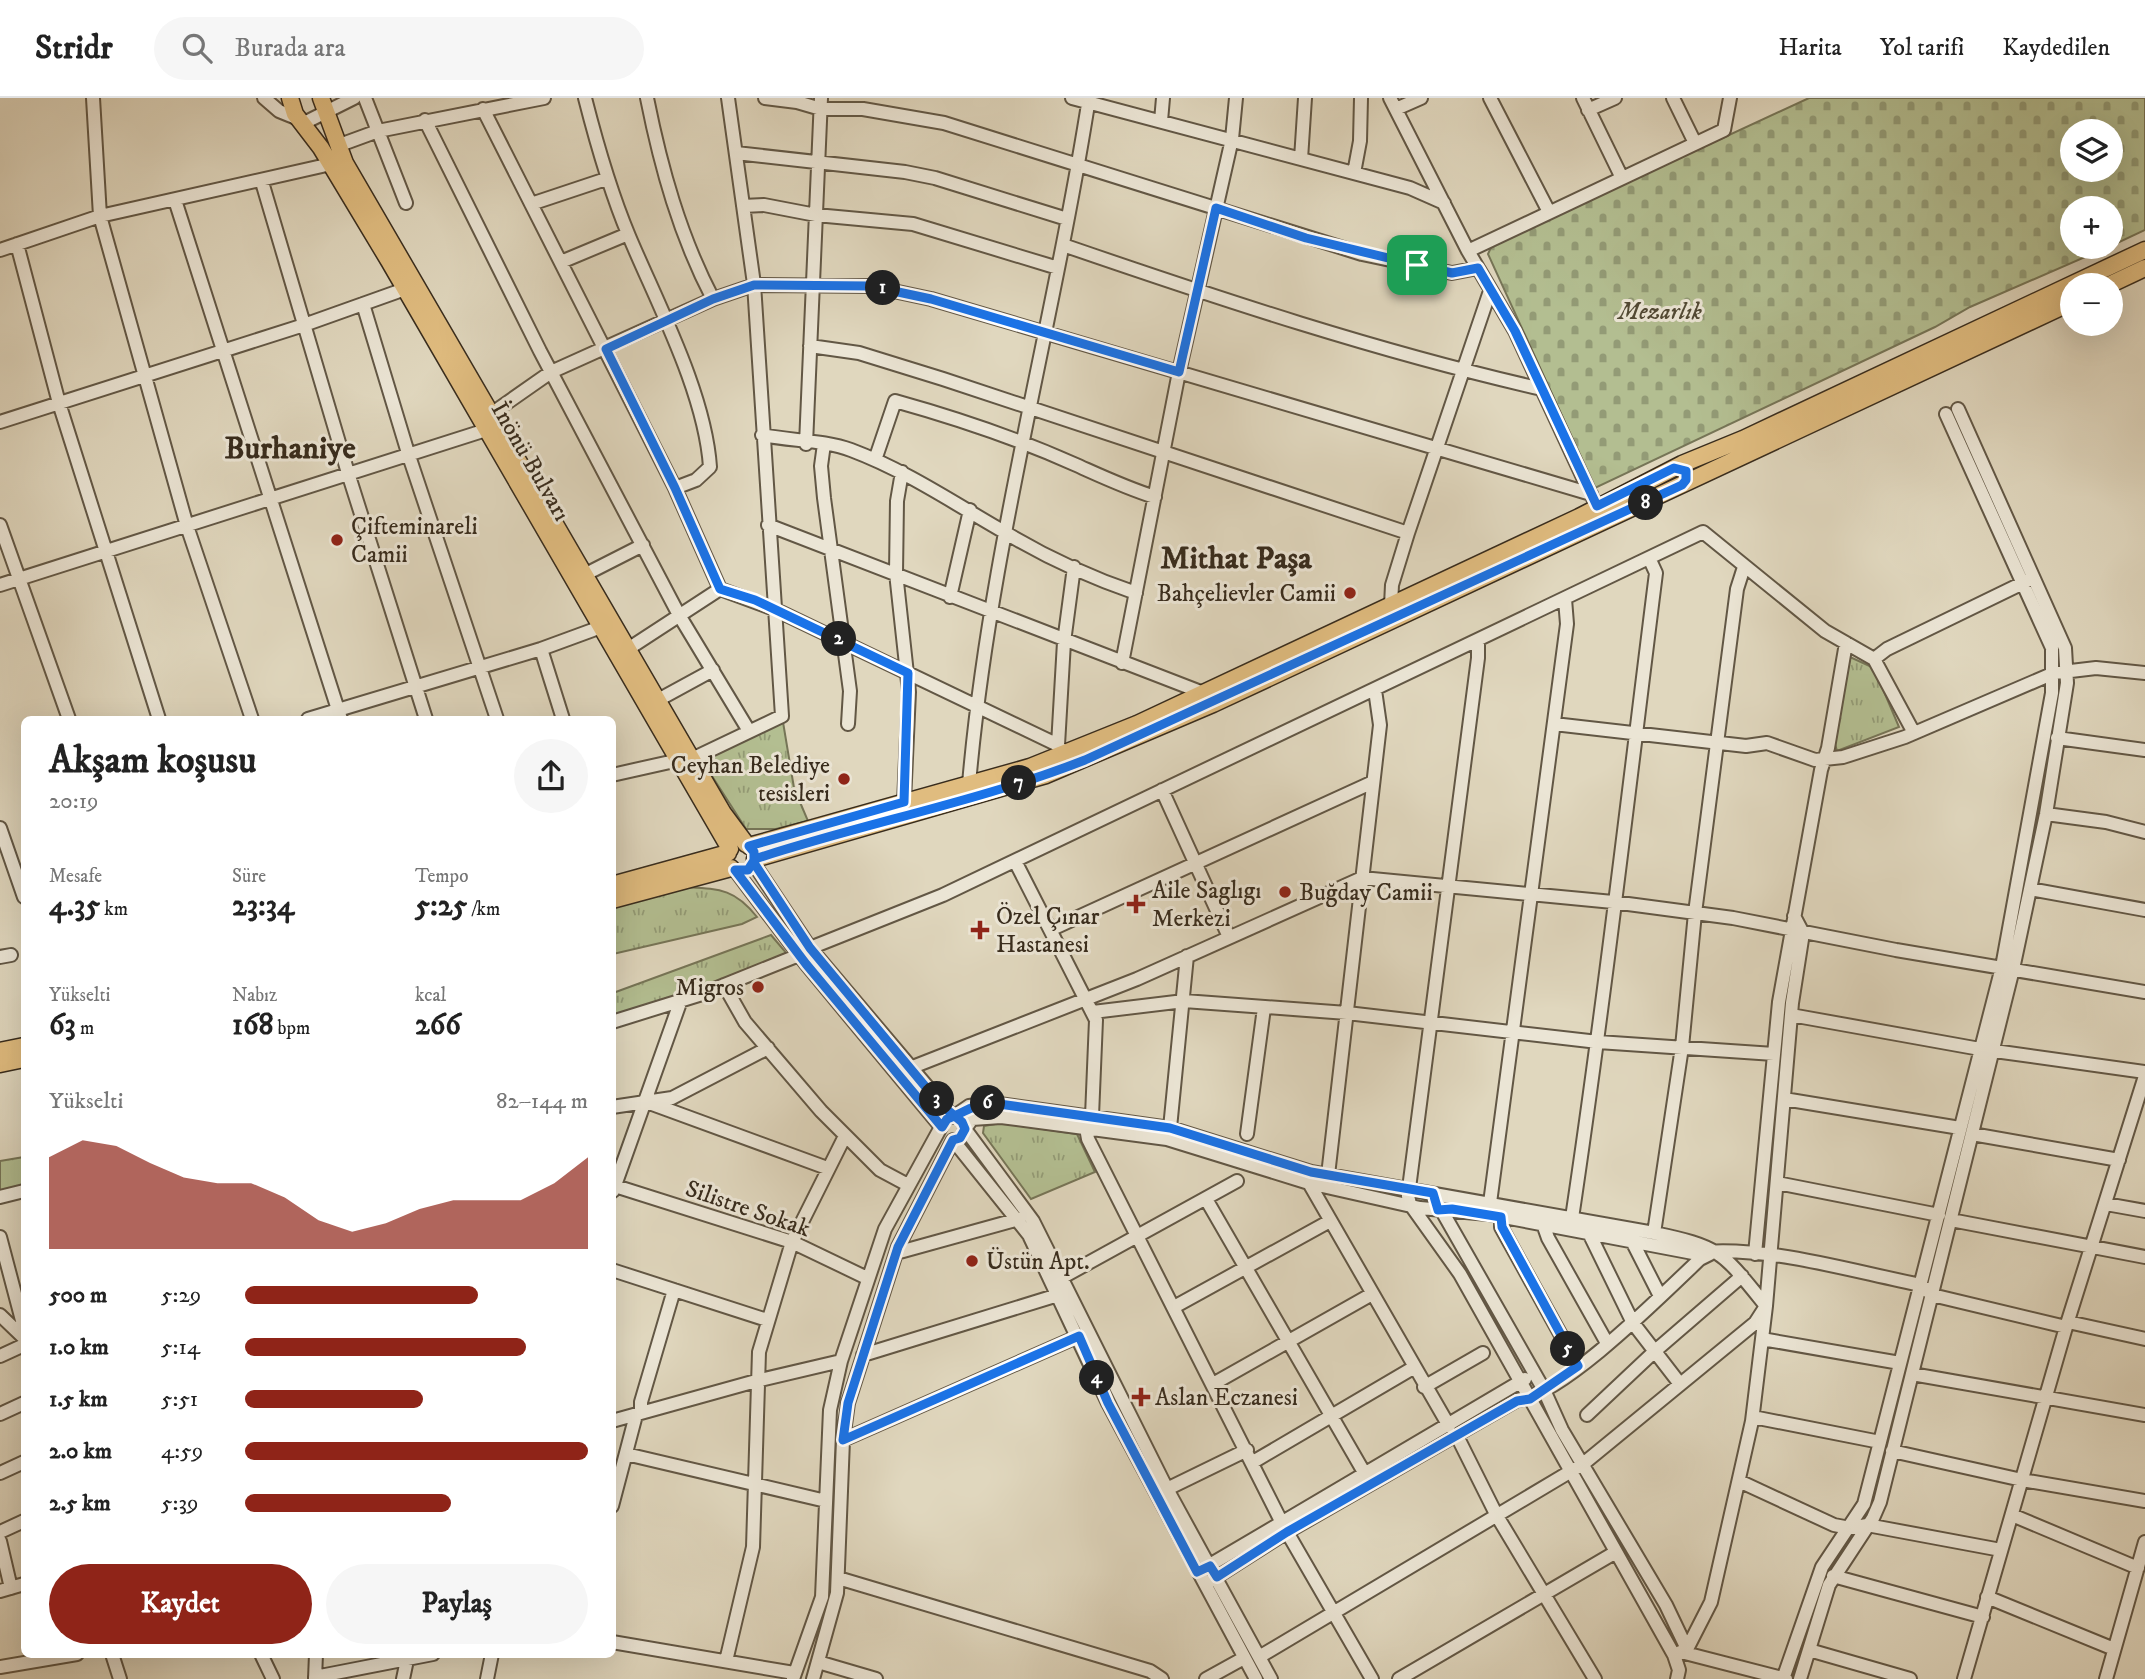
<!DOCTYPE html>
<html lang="tr">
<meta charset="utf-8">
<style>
body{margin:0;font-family:"IM FELL DW Pica",serif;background:#f6f6f6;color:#222;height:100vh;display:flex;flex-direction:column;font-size:26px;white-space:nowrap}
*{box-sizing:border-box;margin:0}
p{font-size:23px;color:#767676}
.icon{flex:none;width:38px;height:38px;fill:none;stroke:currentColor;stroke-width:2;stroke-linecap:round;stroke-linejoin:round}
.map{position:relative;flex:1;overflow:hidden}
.details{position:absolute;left:21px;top:618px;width:595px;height:942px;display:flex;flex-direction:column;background:#fff;border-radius:10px;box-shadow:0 7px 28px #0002}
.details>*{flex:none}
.buttons{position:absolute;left:2060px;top:21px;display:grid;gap:14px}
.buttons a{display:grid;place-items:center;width:63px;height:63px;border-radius:50%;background:#fff;box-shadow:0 7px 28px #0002;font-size:35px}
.pin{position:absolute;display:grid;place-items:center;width:60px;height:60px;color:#fff;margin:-30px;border-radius:14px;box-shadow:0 4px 10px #0006}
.km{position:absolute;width:35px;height:35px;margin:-18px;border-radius:50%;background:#222;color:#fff;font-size:19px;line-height:35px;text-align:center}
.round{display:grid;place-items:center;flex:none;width:74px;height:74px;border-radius:37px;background:#f6f6f6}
.headline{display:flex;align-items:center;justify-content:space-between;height:119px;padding:0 28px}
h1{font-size:38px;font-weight:700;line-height:52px}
.figures{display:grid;grid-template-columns:repeat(3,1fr);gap:10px;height:119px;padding:7px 28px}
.figures div{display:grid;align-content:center}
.figures b{font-size:30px;font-weight:700}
.figures small{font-size:19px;font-weight:400}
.figures p{font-size:19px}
.chart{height:196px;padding:14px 28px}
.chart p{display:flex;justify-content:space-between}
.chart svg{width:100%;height:126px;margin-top:7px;fill:#8f2418;opacity:.7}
.primary-button{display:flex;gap:14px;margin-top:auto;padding:14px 28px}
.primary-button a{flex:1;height:80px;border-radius:42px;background:#8f2418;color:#fff;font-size:28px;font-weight:700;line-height:80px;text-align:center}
.primary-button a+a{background:#f6f6f6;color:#222}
ul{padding:0 28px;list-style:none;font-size:23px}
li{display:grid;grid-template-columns:112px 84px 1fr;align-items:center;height:52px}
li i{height:18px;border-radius:9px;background:#8f2418}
header{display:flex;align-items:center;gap:42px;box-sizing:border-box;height:98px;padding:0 35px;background:#fff;border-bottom:2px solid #e0e0e0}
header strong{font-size:33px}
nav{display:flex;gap:38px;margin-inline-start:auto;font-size:24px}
.search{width:490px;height:63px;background:#f6f6f6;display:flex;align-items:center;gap:18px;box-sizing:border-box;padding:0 24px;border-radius:38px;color:#767676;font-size:26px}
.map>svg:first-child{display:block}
</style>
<header>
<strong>Stridr</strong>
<div class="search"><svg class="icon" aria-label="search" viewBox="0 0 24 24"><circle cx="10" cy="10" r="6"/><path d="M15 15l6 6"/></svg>Burada ara</div>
<nav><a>Harita</a><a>Yol tarifi</a><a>Kaydedilen</a></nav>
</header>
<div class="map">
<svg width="2145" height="1581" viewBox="0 0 2145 1581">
<defs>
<pattern id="cemetery-stones" width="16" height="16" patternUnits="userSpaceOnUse" patternTransform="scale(1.75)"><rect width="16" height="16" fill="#b3be91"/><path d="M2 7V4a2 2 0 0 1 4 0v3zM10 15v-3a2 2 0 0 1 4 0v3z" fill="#939b76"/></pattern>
<pattern id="park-tufts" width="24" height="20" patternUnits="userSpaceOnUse" patternTransform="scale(1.75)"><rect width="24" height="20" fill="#b3be91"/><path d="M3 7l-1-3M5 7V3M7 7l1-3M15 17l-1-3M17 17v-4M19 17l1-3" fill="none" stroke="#939b76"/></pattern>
</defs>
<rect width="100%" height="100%" fill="#e0d7be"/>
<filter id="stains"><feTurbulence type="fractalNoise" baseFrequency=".00286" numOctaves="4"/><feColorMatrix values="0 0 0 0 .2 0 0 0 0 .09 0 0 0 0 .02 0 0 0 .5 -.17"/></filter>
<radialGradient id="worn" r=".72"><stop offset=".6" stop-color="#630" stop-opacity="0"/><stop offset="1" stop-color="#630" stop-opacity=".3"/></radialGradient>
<path fill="url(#cemetery-stones)" stroke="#767557" stroke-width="2" fill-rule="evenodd" d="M 1809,0 L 2145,0 L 2145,132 L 2111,148 L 2110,110 L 2072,110 L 2072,149 L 2108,149 L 1970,209 L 1935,229 L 1595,390 L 1488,156 L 1492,147 ZM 2072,33 L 2110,33 L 2110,72 L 2072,72 Z"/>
<path fill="url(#park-tufts)" stroke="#767557" stroke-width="2" d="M 1850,559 L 1874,570 L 1899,629 L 1837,653 L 1835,646 Z
M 782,618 L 794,690 L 808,723 L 776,731 L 746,731 L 701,661 Z
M 686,789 C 720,791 735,791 757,819 L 742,826 L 613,856 L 613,810 Z
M 771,837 L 788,857 L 613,924 L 613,895 Z
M 1001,1025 L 1077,1036 L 1095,1074 L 1031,1101 L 983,1035 L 984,1028 Z
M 24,1059 L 24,1093 L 0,1099 L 0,1063 Z"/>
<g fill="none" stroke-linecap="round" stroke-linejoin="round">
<g stroke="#625745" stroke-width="16">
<path id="minor" d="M 93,0 L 100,118 L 187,428 L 252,621
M 264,0 L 279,13 L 306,24 L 354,0
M 365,0 L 406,105
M 585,0 C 597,47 610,93 629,138 C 658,207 705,295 710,369 L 696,382 L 675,390
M 647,0 C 661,70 680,138 713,201
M 765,0 L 797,4 L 821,11 L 863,11 L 944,25 L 1362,156 L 1452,175 L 1478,170
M 1072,0 L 1410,90 L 1444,105
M 1390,0 L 1468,153 L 1515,233 L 1592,399
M 1490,0 L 1548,112
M 1583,0 L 1622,80
M 1673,0 L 1695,45
M 483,11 L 675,390 L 720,491
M 1396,11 L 1421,0
M 1588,12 L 1615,0
M 425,22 L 540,253 L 679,517 L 749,633
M 1161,23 L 1163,0
M 337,48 L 378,33 L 544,0
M 736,55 L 905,74 L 935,80 L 1067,121
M 1301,61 L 1305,0
M 1354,75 L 1360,43 L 1361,0
M 262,84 L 348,375 L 426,621
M 175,102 L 341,621
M 531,106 L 606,81
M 743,108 L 764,107 L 816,117 L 913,126 L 1058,170
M 17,146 L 59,305 L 159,621
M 1063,147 C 1220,201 1379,254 1542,291
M 0,152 L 100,118 L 331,66
M 1468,153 L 1724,32 L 1730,0
M 561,164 L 628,136
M 363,206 L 408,355 L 497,621
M 810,248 L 859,255 L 943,281 L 1408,435
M 491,316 L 551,274 L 713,201 L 754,187 L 870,188 L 931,201 L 1591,396
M 0,324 L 304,227 L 405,191
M 762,337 C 791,343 824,342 851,352 C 907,373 955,406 1006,435 C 1046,459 1092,480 1136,495
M 806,346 L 821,0
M 824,346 L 821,368 L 824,400 L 850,593 L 848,626
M 875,362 L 895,303 C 956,320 1016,340 1074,366 C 1101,378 1126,390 1155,399
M 902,374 L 897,403 L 896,475 L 909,594 L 904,704
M 0,427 L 69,621
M 768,427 L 1206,596
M 584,477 L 643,447
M 0,487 L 486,332
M 950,499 L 970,412
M 1391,507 L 1392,487 L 1408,435 L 1490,193
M 1478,544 L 1478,560 L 1408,1098 L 1410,1106 L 1460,1176 L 1674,1557
M 541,551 L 563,621
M 628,551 L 720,491 L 774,511 L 1058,647 L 1064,656
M 1874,561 L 1887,551 L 2029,482
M 1122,565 L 1179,274 L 1232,41 L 1236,0
M 658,602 L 713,572
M 308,621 L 541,551 L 601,529
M 1554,626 L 1746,648 L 1767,645 L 1815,662 L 1843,659 L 1905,639 L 2054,575 L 2096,570 L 2145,575
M 2057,640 L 2145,652
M 1058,647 L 1064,544 L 1074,469
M 692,661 L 782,618 L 754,186 L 728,0
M 612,677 L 679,662
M 969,686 C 989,455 1053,229 1089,0
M 1162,692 L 1229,839
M 2046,716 L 2106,724 L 2145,734
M 0,730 L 24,799
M 1015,763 L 1096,922 L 1092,1018
M 754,766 L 810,850 L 953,1019 L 969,1008 L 992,1005 L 1170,1030 L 1311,1074 L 1654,1135 C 1722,1149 1723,1155 1766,1208 L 1752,1323 L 1711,1504 L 1687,1551 L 1674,1557 L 1679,1572 L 1677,1581
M 735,772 L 806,866 L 941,1029 L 885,1131 L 841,1263 L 830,1312 L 822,1499 L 793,1581
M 2030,791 L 2145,812
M 1052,831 L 1373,684
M 810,850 L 943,797 L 1703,434 L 1825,533 L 1874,561 L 1914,635
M 0,859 L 11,857
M 724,887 L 745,924 L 821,1013 L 880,1072 L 908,1087
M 1093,914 L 1184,903 L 1347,915 L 1598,944 L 1774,956
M 1791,917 L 1980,951 L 2145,974
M 612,924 L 702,896 L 799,857
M 910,970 L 1137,881 L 1362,780 L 1613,804 L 1733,820 L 1896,852 L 2145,894
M 1784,1001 L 1960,1030
M 644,1003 L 827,1070
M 612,1009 L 672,1000 L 768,950
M 1086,1030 L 1088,1041 L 1282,1425
M 1170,1030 L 1187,858
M 1247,1036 L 1264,910
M 1972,1036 L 2119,1062
M 1328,1077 L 1380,627 L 1375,592
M 1309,1085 L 1449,1328
M 1777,1085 L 1939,1117
M 612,1087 L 792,1144 L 867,1180
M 613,1093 L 681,902
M 0,1099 L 24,1093
M 1206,1101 L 1365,1376
M 1490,1105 L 1567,526 L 1565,501
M 1438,1106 L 1544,1292 L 1562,1332 L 1666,1507 L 1687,1551
M 2106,1106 L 2145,1113
M 1501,1119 L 1501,1129 L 1578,1268
M 1572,1120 C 1604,906 1629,690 1656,475 L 1650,462
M 1951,1122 L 2145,1159
M 1543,1126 L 1548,1140 L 1607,1245
M 1589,1135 L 1633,1225 L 1680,1286
M 1654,1135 L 1682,949 L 1695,815 L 1737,491 L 1744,469
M 0,1139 L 24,1230
M 1632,1143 L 1660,1198
M 896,1155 L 1019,1121
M 1755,1156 L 1779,904 L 1821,672 L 1828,650 L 1846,545
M 612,1172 L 767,1222
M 1061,1180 L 1237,1083
M 1174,1209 L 1330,1123
M 0,1217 L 24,1240
M 2068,1224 L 2145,1241
M 1762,1241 L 1900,1265
M 863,1257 L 1058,1197
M 0,1258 L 24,1247
M 1912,1276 L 2145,1317
M 1213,1286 L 1372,1196
M 1424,1289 L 1483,1255
M 641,1315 L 641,1304 L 674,1192
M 0,1316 L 24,1305
M 1587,1317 L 1655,1253 L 1742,1178
M 1753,1319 L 1880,1344
M 612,1323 L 756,1283 L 841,1263
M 1457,1338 L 1497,1418 L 1595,1581
M 843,1342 L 1079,1238
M 1892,1353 L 2022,1382 L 2145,1403
M 626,1356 L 826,1403
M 1253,1364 L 1413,1270
M 0,1375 L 24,1364
M 1739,1383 L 1834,1427 L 1850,1430 L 1867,1427 L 2001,1452
M 1167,1391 L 1247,1352
M 612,1408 L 636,1317
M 2012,1417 L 2138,1470
M 0,1434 L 24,1423
M 1287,1434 L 1372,1581
M 0,1443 L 11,1490
M 1203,1471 L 1525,1281
M 1833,1478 L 1983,1519
M 838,1480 L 1150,1573 L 1162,1581
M 1210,1483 L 1287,1434 L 1517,1302 C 1561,1299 1665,1194 1700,1161 L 1710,1156
M 0,1493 L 24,1486
M 1987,1499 L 2114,1551
M 612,1544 L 794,1575
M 1809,1552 L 1910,1581
M 1681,1554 L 1786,1581
M 112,1556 L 120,1581
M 261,1556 L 273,1581
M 1259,1559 L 1583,1366 L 1755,1225 L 1766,1208 L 1792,905 L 1803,835 L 1794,818
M 726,1563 L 753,1449 L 759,1254 L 792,1144 L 845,1038
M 818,1564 L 876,1581
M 0,1569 L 77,1556
M 315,1579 L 433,1556
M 315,1581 L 316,1556
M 403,1581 L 407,1562
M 487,1581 L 492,1556
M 813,1581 L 837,1495 L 843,1342 L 848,1305 L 898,1149 L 953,1042 L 1029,1137 L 1108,1305 L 1256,1581
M 1206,1581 L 1244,1560
M 1271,1581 L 1167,1391 L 1033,1123 L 965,1031 L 972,1021 L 1001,1019 L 1167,1041 L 1309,1085 L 1420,1110 L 1488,1116 L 1693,1155 C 1764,1146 1850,1173 1921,1187 L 1932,1197 L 2066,1229
M 1399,1581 L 1616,1454
M 1783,1581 L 1822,1469 L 1864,1406 L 2002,869 L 2052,595 L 2052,550 L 1946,316
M 1800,1581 L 1829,1487 L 1873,1420 L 1880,1404 L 2013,871 L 2046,716 L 2067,585 L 2065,550 L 1958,311
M 1964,1581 L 2066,1229 L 2145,978
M 2106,1581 L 2145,1444"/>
</g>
<g stroke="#382c1d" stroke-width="19">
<path id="major" d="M 290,0 L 295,16 L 321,50 L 389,163 L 730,751
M 321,0 L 345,65 L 723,715 L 746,746
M 2109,187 L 2145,170
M 749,748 L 1030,669 L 1137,626 L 1579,419 L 1682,366 L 1743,341 L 2145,152
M 755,761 L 1046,677 L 1213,606 L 2072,204
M 612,787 L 728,755
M 612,802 L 731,770
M 0,953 L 24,948
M 0,966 L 24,961"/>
</g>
<use href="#minor" stroke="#ebe5d5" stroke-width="12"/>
<use href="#major" stroke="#e0bc7f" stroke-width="16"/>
</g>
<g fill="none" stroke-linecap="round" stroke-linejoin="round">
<g stroke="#fff" stroke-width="14">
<path id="route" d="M 1417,167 L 1306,140 L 1216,110 L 1179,274 L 931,201 L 870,188 L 754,187 L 713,201 L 606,251 L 675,390 L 720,491 L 755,502 L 908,575 L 904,704 L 749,748 L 754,754 L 754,765 L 810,850 L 939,1005 L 962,1024 L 965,1031 L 960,1040 L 953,1042 L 898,1149 L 848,1305 L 843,1342 L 1079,1238 L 1108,1305 L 1197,1474 L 1210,1468 L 1217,1479 L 1287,1434 L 1517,1303 L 1530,1301 L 1578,1268 L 1502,1129 L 1501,1119 L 1452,1111 L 1438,1112 L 1433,1095 L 1311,1074 L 1170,1030 L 992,1005 C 971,1007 964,1015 947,1021 L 942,1029 L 806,866 L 735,772 L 748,772 L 755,761 C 864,725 978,704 1085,662 L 1682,387 L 1686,382 L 1686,373 L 1674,370 L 1597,408 L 1515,233 L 1478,170 L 1452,175 L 1417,167"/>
</g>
<use href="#route" stroke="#1a73e8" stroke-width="9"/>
</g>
<g fill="#8f2418" stroke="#ebe5d5" stroke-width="2.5">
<circle cx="337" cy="442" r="7"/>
<circle cx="1350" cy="495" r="7"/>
<circle cx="844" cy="681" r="7"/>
<circle cx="1285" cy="794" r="7"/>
<path d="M1132.5 795.5h7v7h7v7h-7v7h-7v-7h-7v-7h7z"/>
<path d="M976.5 821.5h7v7h7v7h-7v7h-7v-7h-7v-7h7z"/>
<circle cx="758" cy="889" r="7"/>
<circle cx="972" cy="1163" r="7"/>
<path d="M1137.5 1288.5h7v7h7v7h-7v7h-7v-7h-7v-7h7z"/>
</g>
<g text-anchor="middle" stroke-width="6" stroke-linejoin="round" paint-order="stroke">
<g font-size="24" font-style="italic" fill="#514934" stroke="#ebe5d5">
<text x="1660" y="221">Mezarlık</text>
</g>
<g font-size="24" fill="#382c1d" stroke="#ebe5d5">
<text transform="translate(531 363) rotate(60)" y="8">İnönü Bulvarı</text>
<text transform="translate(748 1110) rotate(19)" y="8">Silistre Sokak</text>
</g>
<g font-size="24" fill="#382c1d" stroke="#ebe5d5" text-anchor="start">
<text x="351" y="436">Çifteminareli<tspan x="351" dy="28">Camii</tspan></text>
<text x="1336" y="503" text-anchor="end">Bahçelievler Camii</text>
<text x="830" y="675" text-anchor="end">Ceyhan Belediye<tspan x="830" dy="28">tesisleri</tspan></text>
<text x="1152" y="800">Aile Saglıgı<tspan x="1152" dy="28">Merkezi</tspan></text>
<text x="1299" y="802">Buğday Camii</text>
<text x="996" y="826">Özel Çınar<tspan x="996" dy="28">Hastanesi</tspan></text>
<text x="744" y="897" text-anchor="end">Migros</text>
<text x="986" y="1171">Üstün Apt.</text>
<text x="1155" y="1307">Aslan Eczanesi</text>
</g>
<g font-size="32" font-weight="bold" fill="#382c1d" stroke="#ebe5d5">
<text x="290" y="360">Burhaniye</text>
<text x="1236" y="470">Mithat Paşa</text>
</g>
</g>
<rect width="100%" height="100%" filter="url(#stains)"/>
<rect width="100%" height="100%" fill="url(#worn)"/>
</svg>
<div class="buttons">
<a><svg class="icon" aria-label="layers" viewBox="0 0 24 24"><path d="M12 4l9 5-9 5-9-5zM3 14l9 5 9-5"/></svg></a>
<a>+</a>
<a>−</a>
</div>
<div class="pin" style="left:1417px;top:167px;background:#1e9e55"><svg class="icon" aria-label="arrive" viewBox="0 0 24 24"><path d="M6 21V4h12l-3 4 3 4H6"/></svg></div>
<b class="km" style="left:883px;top:190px">1</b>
<b class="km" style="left:839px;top:541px">2</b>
<b class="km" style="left:937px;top:1001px">3</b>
<b class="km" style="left:1097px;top:1280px">4</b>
<b class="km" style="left:1568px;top:1251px">5</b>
<b class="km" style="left:988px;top:1005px">6</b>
<b class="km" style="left:1019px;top:685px">7</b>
<b class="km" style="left:1646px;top:405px">8</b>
<section class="details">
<div class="headline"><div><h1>Akşam koşusu</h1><p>20:19</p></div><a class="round"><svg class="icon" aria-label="share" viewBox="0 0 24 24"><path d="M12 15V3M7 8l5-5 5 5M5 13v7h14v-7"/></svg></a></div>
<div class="figures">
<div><p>Mesafe</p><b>4.35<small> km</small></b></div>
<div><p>Süre</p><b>23:34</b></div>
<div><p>Tempo</p><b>5:25<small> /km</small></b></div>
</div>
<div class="figures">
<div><p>Yükselti</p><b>63<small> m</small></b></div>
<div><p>Nabız</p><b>168<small> bpm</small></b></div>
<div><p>kcal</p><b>266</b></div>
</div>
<div class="chart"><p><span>Yükselti</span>82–144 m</p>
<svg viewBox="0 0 160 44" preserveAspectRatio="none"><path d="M0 44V12L10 6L20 8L30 14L40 19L50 21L60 21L70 26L80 34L90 38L100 35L110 30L120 27L130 27L140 27L150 21L160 12V44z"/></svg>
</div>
<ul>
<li><b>500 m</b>5:29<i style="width:68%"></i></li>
<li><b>1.0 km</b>5:14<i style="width:82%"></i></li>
<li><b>1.5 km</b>5:51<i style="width:52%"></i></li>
<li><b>2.0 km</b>4:59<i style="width:100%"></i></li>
<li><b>2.5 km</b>5:39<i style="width:60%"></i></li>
</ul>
<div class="primary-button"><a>Kaydet</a><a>Paylaş</a></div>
</section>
</div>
